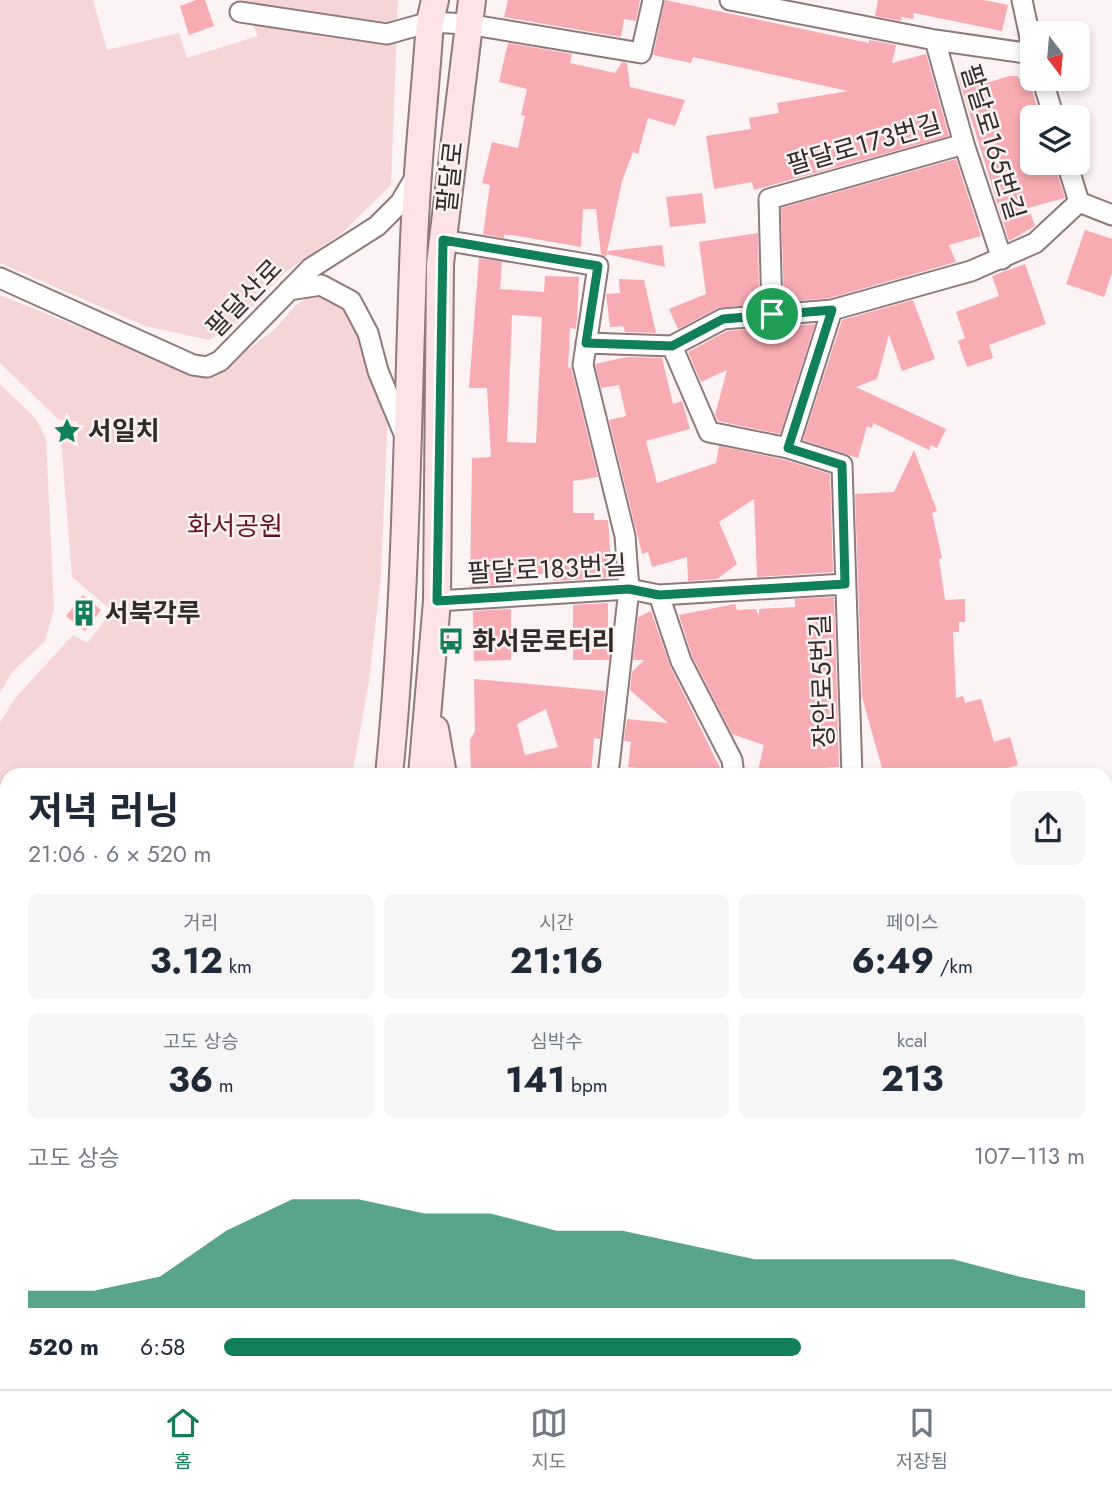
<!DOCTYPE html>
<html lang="ko">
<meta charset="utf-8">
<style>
body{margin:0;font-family:Jost,"Noto Sans KR",sans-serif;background:#f6f6f7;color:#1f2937;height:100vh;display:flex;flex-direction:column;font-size:26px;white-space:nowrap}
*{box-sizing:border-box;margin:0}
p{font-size:23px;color:#747a83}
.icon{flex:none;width:38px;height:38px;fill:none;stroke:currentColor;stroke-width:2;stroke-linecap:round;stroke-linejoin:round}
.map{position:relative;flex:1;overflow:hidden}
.side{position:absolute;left:0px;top:768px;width:1113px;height:621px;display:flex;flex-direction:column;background:#fff;border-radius:21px 21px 0 0;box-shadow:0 4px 10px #0003}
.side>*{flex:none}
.needle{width:46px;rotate:164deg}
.fabs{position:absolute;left:1020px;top:21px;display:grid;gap:14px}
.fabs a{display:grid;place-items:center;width:70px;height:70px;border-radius:10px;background:#fff;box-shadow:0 4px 10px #0003;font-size:35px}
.pin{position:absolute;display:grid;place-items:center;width:60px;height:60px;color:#fff;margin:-30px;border:4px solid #fff;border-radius:50%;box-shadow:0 2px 7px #0007}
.round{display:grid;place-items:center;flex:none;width:74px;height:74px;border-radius:10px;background:#f6f6f7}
.headline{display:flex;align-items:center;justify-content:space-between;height:119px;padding:0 28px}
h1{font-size:38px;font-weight:700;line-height:52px}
.figures{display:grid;grid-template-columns:repeat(3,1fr);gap:10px;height:119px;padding:7px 28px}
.figures div{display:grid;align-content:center;border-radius:10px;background:#f6f6f7;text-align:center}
.figures b{font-size:35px;font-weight:700}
.figures small{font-size:19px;font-weight:400}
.figures p{font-size:19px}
.chart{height:196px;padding:14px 28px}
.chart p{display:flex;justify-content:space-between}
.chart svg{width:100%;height:126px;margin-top:7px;fill:#127f5b;opacity:.7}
ul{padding:0 28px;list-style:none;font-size:23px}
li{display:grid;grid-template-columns:112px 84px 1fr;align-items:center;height:52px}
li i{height:18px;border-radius:9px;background:#127f5b}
.tab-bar{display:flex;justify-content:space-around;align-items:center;height:98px;border-top:2px solid #e0e1e3;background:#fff;font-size:19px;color:#747a83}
.tab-bar a{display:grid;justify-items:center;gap:4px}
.tab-bar .current{color:#127f5b}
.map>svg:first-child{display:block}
</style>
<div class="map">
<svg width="1112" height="1389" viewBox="0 0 1112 1389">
<rect width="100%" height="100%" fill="#fdf3f4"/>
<path fill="#f6d5d7" d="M 0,0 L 93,0 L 107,50 L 179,33 L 187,58 L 258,36 L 240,0 L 398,0 L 391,185 L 342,233 L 284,273 L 235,325 L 209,340 L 145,326 L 0,263 Z
M 321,288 L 341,291 L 388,409 L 381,575 L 369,681 L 352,775 L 7,775 L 7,1010 L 0,1010 L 0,722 L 17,696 L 73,635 L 87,643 L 112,611 L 72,577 L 61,442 L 78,437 L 77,421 L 59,420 L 0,363 L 0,295 L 208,379 L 274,330 L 296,305 Z
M 0,384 L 36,419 L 46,439 L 54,609 L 45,641 L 12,672 L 0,693 Z
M 7,1093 L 7,1374 L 0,1384 L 0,1094 Z"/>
<path fill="#f8abb1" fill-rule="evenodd" d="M 196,0 L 205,0 L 214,26 L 189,35 L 180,6 Z
M 508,0 L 640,0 L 636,21 L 624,19 L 621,37 L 504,17 Z
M 665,0 L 869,43 L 869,40 L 896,45 L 892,63 L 926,54 L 949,136 L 754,190 L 752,182 L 714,189 L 706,136 L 751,129 L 749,118 L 779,113 L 777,103 L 848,91 L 693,57 L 691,63 L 653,55 Z
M 878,0 L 984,0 L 1008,5 L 1002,31 L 914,13 L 913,19 L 902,17 L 901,21 L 875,16 Z
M 508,43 L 572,54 L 570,63 L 615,73 L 622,62 L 627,63 L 630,87 L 685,100 L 675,126 L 648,118 L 638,154 L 633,152 L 622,181 L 606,257 L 601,254 L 596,209 L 583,209 L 581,247 L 512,235 L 504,235 L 504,238 L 483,234 L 490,185 L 482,183 L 492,142 L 518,148 L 525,116 L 521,115 L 527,89 L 499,82 Z
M 982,68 L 987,83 L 1009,76 L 1018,76 L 1019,79 L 1028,77 L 1040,117 L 1032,117 L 1032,163 L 1054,163 L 1065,198 L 1024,209 L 1030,212 L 1035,226 L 1009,241 L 958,76 Z
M 956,159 L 981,236 L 949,245 L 956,262 L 830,298 L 784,302 L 781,208 Z
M 702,193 L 706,223 L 670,227 L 666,197 Z
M 1085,230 L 1112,239 L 1112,273 L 1104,297 L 1066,284 Z
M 758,233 L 759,304 L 718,308 L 678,329 L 669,309 L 706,294 L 699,242 Z
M 662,245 L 665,267 L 607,254 L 608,251 Z
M 479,258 L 502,262 L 500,289 L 544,292 L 545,276 L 579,277 L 577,320 L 576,329 L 570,328 L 568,368 L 571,367 L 598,477 L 573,481 L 573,513 L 594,513 L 594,520 L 608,520 L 612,578 L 553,581 L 553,574 L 515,574 L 515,584 L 470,587 L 472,458 L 491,457 L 487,388 L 469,388 ZM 512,315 L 542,317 L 536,443 L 507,442 Z
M 1025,264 L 1046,324 L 989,345 L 993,358 L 967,367 L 958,341 L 965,338 L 956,312 L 999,296 L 992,276 Z
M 619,279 L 644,280 L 656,333 L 625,332 L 623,326 L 610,327 L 606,294 L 620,293 Z
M 913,300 L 935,359 L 902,371 L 889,335 L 877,379 L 856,387 L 946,429 L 937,448 L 931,445 L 929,450 L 873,423 L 872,428 L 867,426 L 858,458 L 803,440 L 842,320 Z
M 815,324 L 780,434 L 718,421 L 715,415 L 727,370 L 701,382 L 688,352 L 727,331 Z
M 627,357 L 662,358 L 673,404 L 682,401 L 690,429 L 646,441 L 657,483 L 716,463 L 719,446 L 785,460 L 830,474 L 833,572 L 757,577 L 754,499 L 719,522 L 737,564 L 717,579 L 688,581 L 687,557 L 652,567 L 648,552 L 642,554 L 609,420 L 626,416 L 619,385 L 601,388 L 595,364 Z
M 914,450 L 937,511 L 932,513 L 942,558 L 939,559 L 945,600 L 965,599 L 965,622 L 959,622 L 959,632 L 953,632 L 956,698 L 963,696 L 965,703 L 981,699 L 994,742 L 1010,737 L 1018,765 L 983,775 L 884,775 L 862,697 L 855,494 L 894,492 Z
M 83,595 L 101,610 L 85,631 L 66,616 Z
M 834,597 L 839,767 L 790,770 L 789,775 L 757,775 L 764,745 L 732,734 L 692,656 L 679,615 L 735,604 L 737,610 L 756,609 L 759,616 L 759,609 L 795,607 L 795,599 Z
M 608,603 L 608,632 L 612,631 L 609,660 L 573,660 L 573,605 Z
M 511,609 L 511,660 L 474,661 L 473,611 Z
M 651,611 L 670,666 L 721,770 L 708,775 L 681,775 L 680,772 L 628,767 L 631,742 L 624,741 L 627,719 L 668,723 L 630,690 L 632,672 L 644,660 L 633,660 L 638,617 Z
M 474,679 L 605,691 L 600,739 L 594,738 L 591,775 L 471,775 L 470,740 L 475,731 ZM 546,709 L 558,747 L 525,755 L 517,724 Z"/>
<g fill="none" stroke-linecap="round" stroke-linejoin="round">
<g stroke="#8f797a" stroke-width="23">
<path id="minor" d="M 730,0 L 935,40 L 1032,54
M 1022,0 L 1032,47
M 240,12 L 387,34 L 430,22 L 467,24 L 641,53 L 653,0
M 935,40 L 964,144 L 1002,259
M 1042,79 L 1054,117
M 1067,163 L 1079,202 L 1112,215
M 443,240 L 598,266 L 583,365 L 625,536 L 629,589 L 608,775
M 0,278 L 193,365 L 207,367 L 220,361 L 311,268 L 377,226 L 400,203 L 416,176
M 289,290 L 321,285 L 351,301 L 368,333 L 378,371 L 405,436
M 772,314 L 769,199 L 964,144
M 586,343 L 672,346 L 723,319 L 832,310 L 971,271 L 1035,243 L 1079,202
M 672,346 L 709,432 L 788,448 L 842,465 L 852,775
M 788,448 L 832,310
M 659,595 L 681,661 L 732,760 L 734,775
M 437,601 L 629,589 L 659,595 L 845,584
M 1106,910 L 1112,912
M 0,1074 L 7,1074
M 1106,1086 L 1112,1062
M 1106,1138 L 1112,1140
M 93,1382 L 100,1389
M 380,1382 L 387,1389
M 522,1382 L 529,1389
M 665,1382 L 673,1389
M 307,1389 L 312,1382
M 693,1389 L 699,1382"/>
</g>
<g stroke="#8f797a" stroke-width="30">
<path id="secondary" d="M 435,729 L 443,775
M 389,775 C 407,597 407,418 414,240 C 417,167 425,95 430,22 L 435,0
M 422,775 L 437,601 L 440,264 L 472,0
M 971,1382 L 978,1389
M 6,1389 L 11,1382
M 37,1389 L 42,1382"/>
</g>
<use href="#minor" stroke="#fff" stroke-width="19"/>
<use href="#secondary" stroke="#fde3e5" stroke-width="26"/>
</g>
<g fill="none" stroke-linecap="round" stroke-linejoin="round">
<g stroke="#fff" stroke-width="14">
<path id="route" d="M 443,240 L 598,266 L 586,343 L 672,346 L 723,319 L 832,310 L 788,448 L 842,465 L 845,584 L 659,595 L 629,589 L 437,601 Z"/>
</g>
<use href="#route" stroke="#127f5b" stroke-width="9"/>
</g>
<defs>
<g id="sight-bare" transform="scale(2.1)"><path d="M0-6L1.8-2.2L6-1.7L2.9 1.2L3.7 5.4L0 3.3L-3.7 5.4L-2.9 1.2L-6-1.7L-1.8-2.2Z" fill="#127f5b" stroke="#fdf3f4" stroke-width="2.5" paint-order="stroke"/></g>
<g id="building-bare" transform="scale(2.1)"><path d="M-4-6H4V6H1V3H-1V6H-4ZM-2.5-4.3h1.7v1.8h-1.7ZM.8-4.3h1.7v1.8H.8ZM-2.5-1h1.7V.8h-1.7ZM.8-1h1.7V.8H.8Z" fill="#127f5b" stroke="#fdf3f4" stroke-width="2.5" paint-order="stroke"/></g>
<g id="bus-bare" transform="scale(2.1)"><path d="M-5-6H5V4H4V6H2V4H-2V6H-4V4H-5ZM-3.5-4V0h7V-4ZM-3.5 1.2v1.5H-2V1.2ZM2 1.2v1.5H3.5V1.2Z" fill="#127f5b" stroke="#fdf3f4" stroke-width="2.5" paint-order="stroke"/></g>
</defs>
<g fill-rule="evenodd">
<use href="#sight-bare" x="67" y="431"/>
<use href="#building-bare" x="84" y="613"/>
<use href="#bus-bare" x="451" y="641"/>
</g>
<g text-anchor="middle" stroke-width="5" stroke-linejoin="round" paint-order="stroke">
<g font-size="26" fill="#332a2a" stroke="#fdf3f4">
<text transform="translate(993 142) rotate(73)" y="9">팔달로165번길</text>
<text transform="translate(864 144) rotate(-16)" y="9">팔달로173번길</text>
<text transform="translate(450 177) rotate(-84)" y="9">팔달로</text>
<text transform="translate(244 298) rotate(-46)" y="9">팔달산로</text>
<text transform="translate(547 569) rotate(-3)" y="9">팔달로183번길</text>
<text transform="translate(822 681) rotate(-92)" y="9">장안로5번길</text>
</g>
<g font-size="26" font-weight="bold" fill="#332a2a" stroke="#fdf3f4" text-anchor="start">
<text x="88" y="440">서일치</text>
<text x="105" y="622">서북각루</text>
<text x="472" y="650">화서문로터리</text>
</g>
<g font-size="26" fill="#671426" stroke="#fdf3f4">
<text x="235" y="535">화서공원</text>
</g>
</g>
</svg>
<div class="fabs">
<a><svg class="needle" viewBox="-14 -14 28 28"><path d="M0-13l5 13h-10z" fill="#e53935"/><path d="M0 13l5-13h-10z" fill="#747a83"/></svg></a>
<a><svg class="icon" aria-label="layers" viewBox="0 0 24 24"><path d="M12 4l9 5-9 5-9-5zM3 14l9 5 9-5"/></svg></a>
</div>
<div class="pin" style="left:772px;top:314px;background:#1e9e55"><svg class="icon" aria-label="arrive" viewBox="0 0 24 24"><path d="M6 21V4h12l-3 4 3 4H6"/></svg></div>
<section class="side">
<div class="headline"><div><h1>저녁 러닝</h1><p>21:06 · 6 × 520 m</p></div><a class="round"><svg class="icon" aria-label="share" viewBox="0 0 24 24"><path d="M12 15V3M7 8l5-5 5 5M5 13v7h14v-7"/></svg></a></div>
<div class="figures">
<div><p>거리</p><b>3.12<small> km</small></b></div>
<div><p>시간</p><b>21:16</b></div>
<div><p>페이스</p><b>6:49<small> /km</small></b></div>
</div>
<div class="figures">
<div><p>고도 상승</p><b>36<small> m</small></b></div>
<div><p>심박수</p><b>141<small> bpm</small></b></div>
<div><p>kcal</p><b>213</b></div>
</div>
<div class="chart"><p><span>고도 상승</span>107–113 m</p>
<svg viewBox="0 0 160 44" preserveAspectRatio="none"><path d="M0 44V38L10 38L20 33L30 17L40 6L50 6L60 11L70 11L80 17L90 17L100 22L110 27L120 27L130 27L140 27L150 33L160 38V44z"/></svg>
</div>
<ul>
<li><b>520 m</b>6:58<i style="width:67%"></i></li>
</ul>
</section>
</div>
<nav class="tab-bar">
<a class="current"><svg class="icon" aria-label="home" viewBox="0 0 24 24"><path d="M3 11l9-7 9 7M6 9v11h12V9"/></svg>홈</a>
<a><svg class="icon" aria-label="map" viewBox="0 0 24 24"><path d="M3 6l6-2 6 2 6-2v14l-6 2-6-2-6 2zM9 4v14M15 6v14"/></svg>지도</a>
<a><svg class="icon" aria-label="saved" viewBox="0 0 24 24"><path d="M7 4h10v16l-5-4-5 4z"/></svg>저장됨</a>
</nav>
